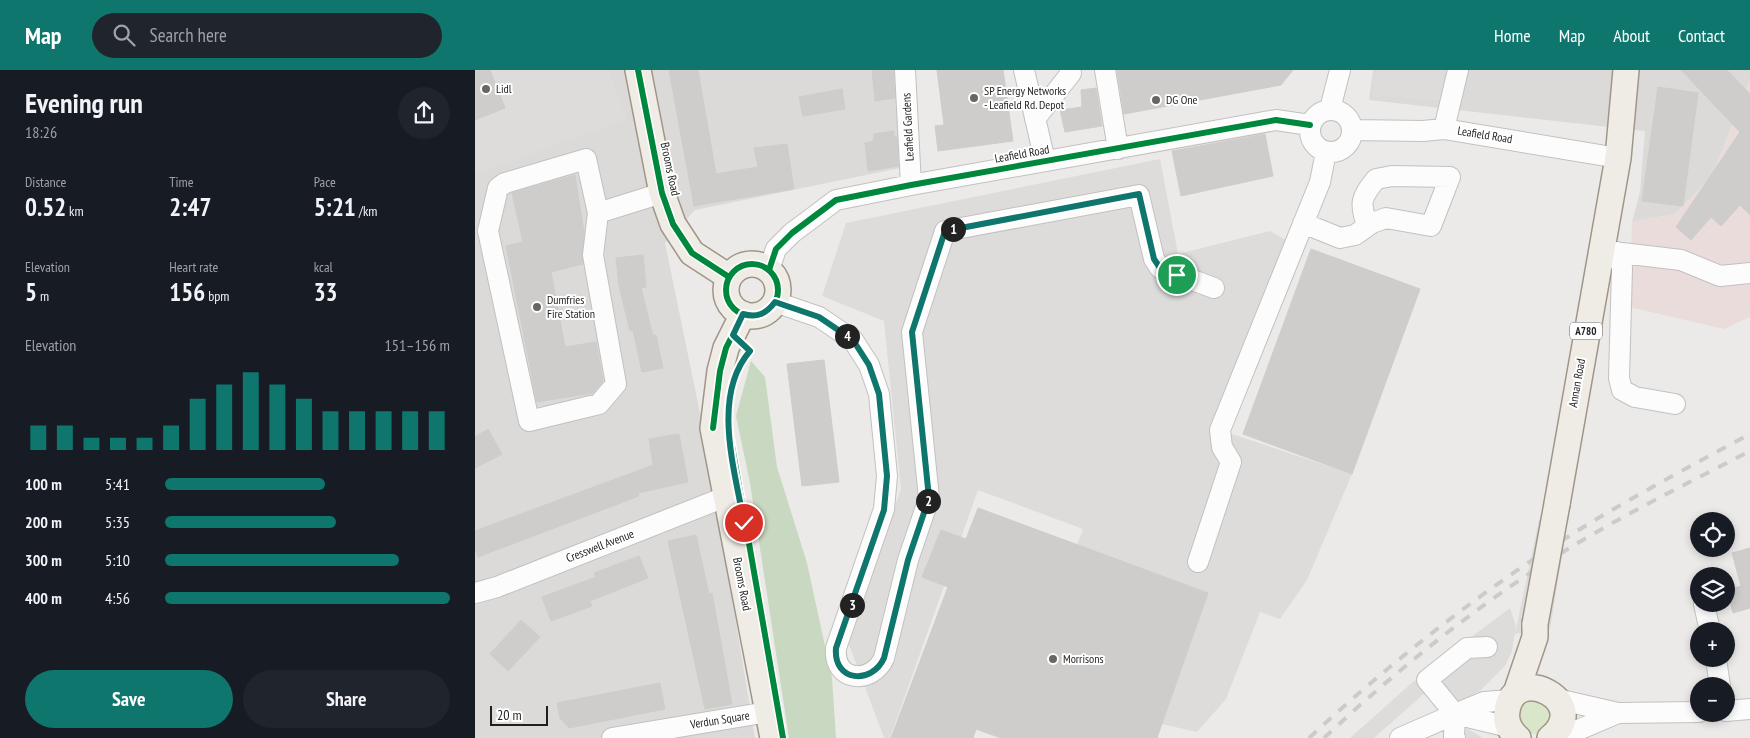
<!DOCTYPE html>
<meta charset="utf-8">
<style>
body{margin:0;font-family:"PT Sans Narrow",sans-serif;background:#20242c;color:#f1f3f6;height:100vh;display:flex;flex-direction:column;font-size:19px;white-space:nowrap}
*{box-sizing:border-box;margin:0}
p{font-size:16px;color:#9ea1a6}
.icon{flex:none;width:28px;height:28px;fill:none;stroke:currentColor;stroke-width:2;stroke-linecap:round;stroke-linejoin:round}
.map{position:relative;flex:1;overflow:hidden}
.side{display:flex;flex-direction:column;background:#171b24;width:475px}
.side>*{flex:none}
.controls{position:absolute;left:1215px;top:442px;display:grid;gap:10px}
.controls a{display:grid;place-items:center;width:45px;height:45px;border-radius:50%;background:#171b24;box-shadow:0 2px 8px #0003;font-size:25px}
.scale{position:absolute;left:15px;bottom:12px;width:58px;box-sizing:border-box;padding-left:5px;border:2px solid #1f1f1f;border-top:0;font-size:14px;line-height:18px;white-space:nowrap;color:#1f1f1f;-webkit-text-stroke:4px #fff;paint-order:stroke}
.pin{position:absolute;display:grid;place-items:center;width:42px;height:42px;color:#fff;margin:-21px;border:2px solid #fff;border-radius:50%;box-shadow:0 1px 5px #0007}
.km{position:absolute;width:25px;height:25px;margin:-12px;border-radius:50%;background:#222;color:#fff;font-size:14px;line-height:25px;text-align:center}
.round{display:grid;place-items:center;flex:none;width:52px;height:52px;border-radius:26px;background:#20242c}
.head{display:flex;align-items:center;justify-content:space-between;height:85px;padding:0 25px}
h1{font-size:28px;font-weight:600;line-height:38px}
.figures{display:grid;grid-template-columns:repeat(3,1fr);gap:8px;height:85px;padding:5px 25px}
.figures div{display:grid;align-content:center}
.figures b{font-size:25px;font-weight:600}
.figures small{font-size:14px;font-weight:400}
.figures p{font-size:14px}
.chart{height:140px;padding:10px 25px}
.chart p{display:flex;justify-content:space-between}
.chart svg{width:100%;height:90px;margin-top:5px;stroke:#0f766e;stroke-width:6}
.action{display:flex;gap:10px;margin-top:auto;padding:10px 25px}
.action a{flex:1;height:58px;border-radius:30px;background:#0f766e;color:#fff;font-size:20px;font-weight:600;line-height:58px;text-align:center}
.action a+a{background:#20242c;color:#f1f3f6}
ul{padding:0 25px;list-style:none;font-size:16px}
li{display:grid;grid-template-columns:80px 60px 1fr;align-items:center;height:38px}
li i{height:12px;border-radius:6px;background:#0f766e}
header{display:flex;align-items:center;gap:30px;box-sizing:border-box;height:70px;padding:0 25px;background:#0f766e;color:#fff}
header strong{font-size:24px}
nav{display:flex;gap:28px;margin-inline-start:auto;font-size:18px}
.search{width:350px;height:45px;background:#20242c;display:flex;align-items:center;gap:12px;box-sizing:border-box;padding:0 18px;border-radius:28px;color:#9ea1a6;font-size:19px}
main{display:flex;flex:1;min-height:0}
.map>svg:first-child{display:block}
</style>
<header>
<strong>Map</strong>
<div class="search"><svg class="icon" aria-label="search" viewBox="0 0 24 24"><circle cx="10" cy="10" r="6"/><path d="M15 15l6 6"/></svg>Search here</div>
<nav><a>Home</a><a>Map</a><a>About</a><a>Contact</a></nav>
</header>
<main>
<section class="side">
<div class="head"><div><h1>Evening run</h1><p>18:26</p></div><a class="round"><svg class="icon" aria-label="share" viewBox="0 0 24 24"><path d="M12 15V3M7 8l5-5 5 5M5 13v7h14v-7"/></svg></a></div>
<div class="figures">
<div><p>Distance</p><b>0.52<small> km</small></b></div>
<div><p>Time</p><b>2:47</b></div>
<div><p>Pace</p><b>5:21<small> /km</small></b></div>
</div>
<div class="figures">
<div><p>Elevation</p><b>5<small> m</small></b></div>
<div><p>Heart rate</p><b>156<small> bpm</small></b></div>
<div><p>kcal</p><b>33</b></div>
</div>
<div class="chart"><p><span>Elevation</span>151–156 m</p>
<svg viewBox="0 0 160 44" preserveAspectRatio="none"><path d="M5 44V32M15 44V32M25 44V38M35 44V38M45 44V38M55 44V32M65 44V19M75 44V12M85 44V6M95 44V12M105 44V19M115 44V25M125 44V25M135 44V25M145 44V25M155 44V25"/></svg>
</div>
<ul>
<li><b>100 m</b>5:41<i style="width:56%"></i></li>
<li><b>200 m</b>5:35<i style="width:60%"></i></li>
<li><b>300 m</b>5:10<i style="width:82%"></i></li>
<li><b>400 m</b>4:56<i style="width:100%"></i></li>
</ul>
<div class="action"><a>Save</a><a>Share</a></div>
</section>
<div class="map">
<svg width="1275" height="668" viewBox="0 0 1275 668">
<rect width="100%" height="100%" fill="#eceae8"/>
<path fill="#dcdad9" d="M 0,0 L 430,0 L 435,96 L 220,140 L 190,173 L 233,382 L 280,668 L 0,668 Z
M 898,0 L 1275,0 L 1275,10 L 1237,106 L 1200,144 L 1157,152 L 1165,122 L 1170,61 L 894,30 Z"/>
<path fill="#e9dcdb" d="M 1275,10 L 1275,247 L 1249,259 L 1154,237 L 1157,152 L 1200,144 L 1237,106 Z"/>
<path fill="#dae6ca" d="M 1063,626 L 1079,643 L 1067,663 L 1055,664 L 1044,657 C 1041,634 1041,634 1063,626 Z"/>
<path fill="#c9d8c0" d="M 276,291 L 290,307 L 302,397 L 332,493 L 357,608 L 361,668 L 314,668 L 275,413 L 261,346 Z"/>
<path fill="#dddcdb" d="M 15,0 L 133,0 L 152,49 L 0,104 L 0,50 L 30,38 Z
M 902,0 L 976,0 L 970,30 L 897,26 Z
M 685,89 L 703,184 L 795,161 L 814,172 L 742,359 L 877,404 L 832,510 L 805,549 L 785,542 L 751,629 L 722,662 L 687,654 L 733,523 L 602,475 L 608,459 L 503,420 L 415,668 L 409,668 L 373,572 L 426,419 L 409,251 L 347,226 L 371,153 Z
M 1035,538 L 1041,556 L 1037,581 L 1030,596 L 1006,620 L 983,633 L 963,610 L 983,577 Z
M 940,610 L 952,621 L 899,668 L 875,668 Z
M 991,658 L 1005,666 L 1007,668 L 989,668 Z"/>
<path fill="#dcdcdb" d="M 1095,438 L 1075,559 L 1040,564 L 1064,450 Z"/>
<path fill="#cfcdcb" stroke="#cfccc9" d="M 0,0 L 15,0 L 30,38 L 0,50 Z
M 194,0 L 223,0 L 241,104 L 283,97 L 279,78 L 312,74 L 319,119 L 219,136 Z
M 397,0 L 418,0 L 420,28 L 400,31 Z
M 462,0 L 528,0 L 538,71 L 463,81 L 460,56 L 469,55 Z
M 642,0 L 818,0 L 806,15 L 649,44 Z
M 1206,0 L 1252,0 L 1275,24 L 1275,145 L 1265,135 L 1246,156 L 1236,147 L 1216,170 L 1201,157 L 1265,62 Z
M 1183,17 L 1223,23 L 1208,136 L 1167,131 Z
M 621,18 L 627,56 L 590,62 L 585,40 L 607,37 L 606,20 Z
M 367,19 L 370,39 L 328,46 L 324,27 Z
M 419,61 L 419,67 L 422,67 L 423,96 L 393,101 L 390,73 L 399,71 L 399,64 Z
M 790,64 L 798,106 L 706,126 L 697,81 Z
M 100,105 L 109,162 L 108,194 L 76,202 L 90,277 L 121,272 L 128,311 L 118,323 L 62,332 L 31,176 L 48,172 L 37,123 Z
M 836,179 L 945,219 L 877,404 L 768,364 Z
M 168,185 L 171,217 L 166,218 L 178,266 L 181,265 L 188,298 L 167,302 L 158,260 L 155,261 L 144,216 L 141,188 Z
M 349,290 L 364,412 L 327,416 L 312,294 Z
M 13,359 L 27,384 L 0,398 L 0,367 Z
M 204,364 L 213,412 L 163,423 L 164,426 L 3,487 L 0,478 L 0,461 L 178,395 L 174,369 Z
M 503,438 L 733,523 L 682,668 L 526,668 L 501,659 L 498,668 L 416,668 L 473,517 L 447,507 L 466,460 L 491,469 Z
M 221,465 L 234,524 L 237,523 L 257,634 L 230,639 L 193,471 Z
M 1275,478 L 1275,538 L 1258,543 L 1252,520 L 1266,516 L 1257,483 Z
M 164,486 L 173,508 L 115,531 L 117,536 L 76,551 L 67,527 L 121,507 L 119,503 Z
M 46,550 L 65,567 L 33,601 L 15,584 Z
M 185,613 L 190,639 L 94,658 L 85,648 L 82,633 Z"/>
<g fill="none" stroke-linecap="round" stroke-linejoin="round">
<g stroke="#c2c1c0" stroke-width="22">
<path id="minor" d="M 430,0 L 436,115
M 549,0 L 570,91
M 630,0 L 643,79
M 855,39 L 865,0
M835 61a21 21 0 1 1 42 0a21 21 0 1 1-42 0Z
M 560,49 L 596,3 L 595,0
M 969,59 L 983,0
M 877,60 L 948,61 L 969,59 L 1143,88
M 111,89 L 123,143 L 118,185 L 141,314 L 124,334 L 54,351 L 13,161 L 23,118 L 30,113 Z
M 123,143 L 187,123
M 828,153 L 865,168 L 880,165 L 897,153 L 911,148 L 956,156 L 975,107 L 917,106 L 901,109 C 885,129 885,132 892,156
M 1130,181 L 1206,190 L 1245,206 L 1275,203
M 1142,182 L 1147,198 L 1144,308 L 1147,320 L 1160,327 L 1200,334
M 294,200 L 301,179 L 317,163 L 361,130 L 436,115 L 801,50 L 835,55
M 300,232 L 344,247 L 378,270 L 394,295 L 404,324 L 412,406 L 409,439 L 361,578 C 358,612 397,615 409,588 L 433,490 L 454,428 L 437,262 L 470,161 L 664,125 L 679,189 L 685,198 L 739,218
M 723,492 L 756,392 L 747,377 L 745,360 L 845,112 L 851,82
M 0,523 L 22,517 L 250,427
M 1229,534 L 1235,561
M 1241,589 L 1245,616
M 1082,629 L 1143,643 L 1224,642
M 1251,641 L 1275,639
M 1034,657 L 980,644 L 1009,632 L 1035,630
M 1081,663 L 1103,660 L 1143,643
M 137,668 L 293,642
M 925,668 L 980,644
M 980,668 L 979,666 L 980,644 L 952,610 L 992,578 L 1012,577"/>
</g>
<g stroke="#a09687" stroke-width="28">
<path id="major" d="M 163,0 L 187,123 L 198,154 L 217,183 L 254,207
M251 220a26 26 0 1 1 52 0a26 26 0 1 1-52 0Z
M 268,244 L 251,278 L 245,301 L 238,358 L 298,668
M 1082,434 L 1143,88 L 1151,0
M 1041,623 L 1060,567 L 1060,554
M 1043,668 C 1035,661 1030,652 1032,641 C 1039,591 1119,632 1075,668"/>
</g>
<use href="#minor" stroke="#fcfcfc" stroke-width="20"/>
<use href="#major" stroke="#efebe5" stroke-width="25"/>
<path stroke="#cbcbca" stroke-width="4" stroke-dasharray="10 10" stroke-linecap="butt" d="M 834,668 C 915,593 1001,525 1094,466 C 1153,429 1214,397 1275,364
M 849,668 C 926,596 1010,529 1101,474 C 1158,440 1217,411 1275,381"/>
<g stroke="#a09687" stroke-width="28" stroke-linecap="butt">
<path id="major-bridge" d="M 1060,554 L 1082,434"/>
</g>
<use href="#major-bridge" stroke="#efebe5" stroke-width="25"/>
<g stroke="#fff" stroke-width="9">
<path id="cycleway" d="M 163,0 L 187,123 L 198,154 L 217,183 L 254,207
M251 220a26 26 0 1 1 52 0a26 26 0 1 1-52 0Z
M 294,200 L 301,179 L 317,163 L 361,130 L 436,115 L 801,50 L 835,55
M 258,265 L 275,281 C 257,302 252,327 253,353 L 308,668
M 238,358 L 245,301 L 251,278 L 268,244"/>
</g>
<use href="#cycleway" stroke="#00873e" stroke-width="6"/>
</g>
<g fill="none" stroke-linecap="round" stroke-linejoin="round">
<g stroke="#fff" stroke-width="10">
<path id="route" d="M 269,453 C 260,400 236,326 275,281 L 258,265 L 268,244 C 282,248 291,244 300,232 L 344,247 L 378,270 L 394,295 L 404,324 L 412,406 L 409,440 L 361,578 C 358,612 397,615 409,588 L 433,490 L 454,428 L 437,262 L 470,161 L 664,124 L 679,189 L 685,198 L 702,205"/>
</g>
<use href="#route" stroke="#0f766e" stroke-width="6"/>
</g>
<g fill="#676665" stroke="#fff" stroke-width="2">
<circle cx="11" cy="19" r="5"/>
<circle cx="499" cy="28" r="5"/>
<circle cx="681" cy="30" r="5"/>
<circle cx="62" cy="237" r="5"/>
<circle cx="578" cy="589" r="5"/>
</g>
<g text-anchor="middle" stroke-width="4" stroke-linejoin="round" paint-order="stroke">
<rect fill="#fff" stroke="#626262" stroke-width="1" x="1095" y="252.5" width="32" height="17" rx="4"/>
<g font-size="11" font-weight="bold" fill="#1f1f1f">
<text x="1111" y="265">A780</text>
</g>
<g font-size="12" fill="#1f1f1f" stroke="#fff" text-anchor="start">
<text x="21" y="23">Lidl</text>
<text x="509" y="25">SP Energy Networks<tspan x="509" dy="14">- Leafield Rd. Depot</tspan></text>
<text x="691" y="34">DG One</text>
<text x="72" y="234">Dumfries<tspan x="72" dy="14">Fire Station</tspan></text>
<text x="588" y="593">Morrisons</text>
</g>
<g font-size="12" fill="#1f1f1f" stroke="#fff">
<text transform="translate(433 57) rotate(-93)" y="4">Leafield Gardens</text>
<text transform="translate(1010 65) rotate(9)" y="4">Leafield Road</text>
<text transform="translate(547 84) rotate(-10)" y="4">Leafield Road</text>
<text transform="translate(195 99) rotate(78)" y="4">Brooms Road</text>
<text transform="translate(1102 313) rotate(-80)" y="4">Annan Road</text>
<text transform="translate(125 476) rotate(-21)" y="4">Cresswell Avenue</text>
<text transform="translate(267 514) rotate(79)" y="4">Brooms Road</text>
<text transform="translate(245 650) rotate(-9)" y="4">Verdun Square</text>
</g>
</g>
</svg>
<div class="controls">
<a><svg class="icon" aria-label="locate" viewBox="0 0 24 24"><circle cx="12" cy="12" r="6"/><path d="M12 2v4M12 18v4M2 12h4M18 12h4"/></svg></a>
<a><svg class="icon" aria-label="layers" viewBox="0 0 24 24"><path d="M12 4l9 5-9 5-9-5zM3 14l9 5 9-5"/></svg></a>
<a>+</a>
<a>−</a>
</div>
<div class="scale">20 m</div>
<div class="pin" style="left:702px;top:205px;background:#1e9e55"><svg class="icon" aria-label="arrive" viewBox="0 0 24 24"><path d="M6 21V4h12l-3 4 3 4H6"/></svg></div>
<div class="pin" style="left:269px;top:453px;background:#d93025"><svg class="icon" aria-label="check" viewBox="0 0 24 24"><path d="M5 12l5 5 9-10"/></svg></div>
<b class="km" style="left:478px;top:159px">1</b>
<b class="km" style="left:453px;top:431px">2</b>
<b class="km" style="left:377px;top:535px">3</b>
<b class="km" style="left:372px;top:266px">4</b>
</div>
</main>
